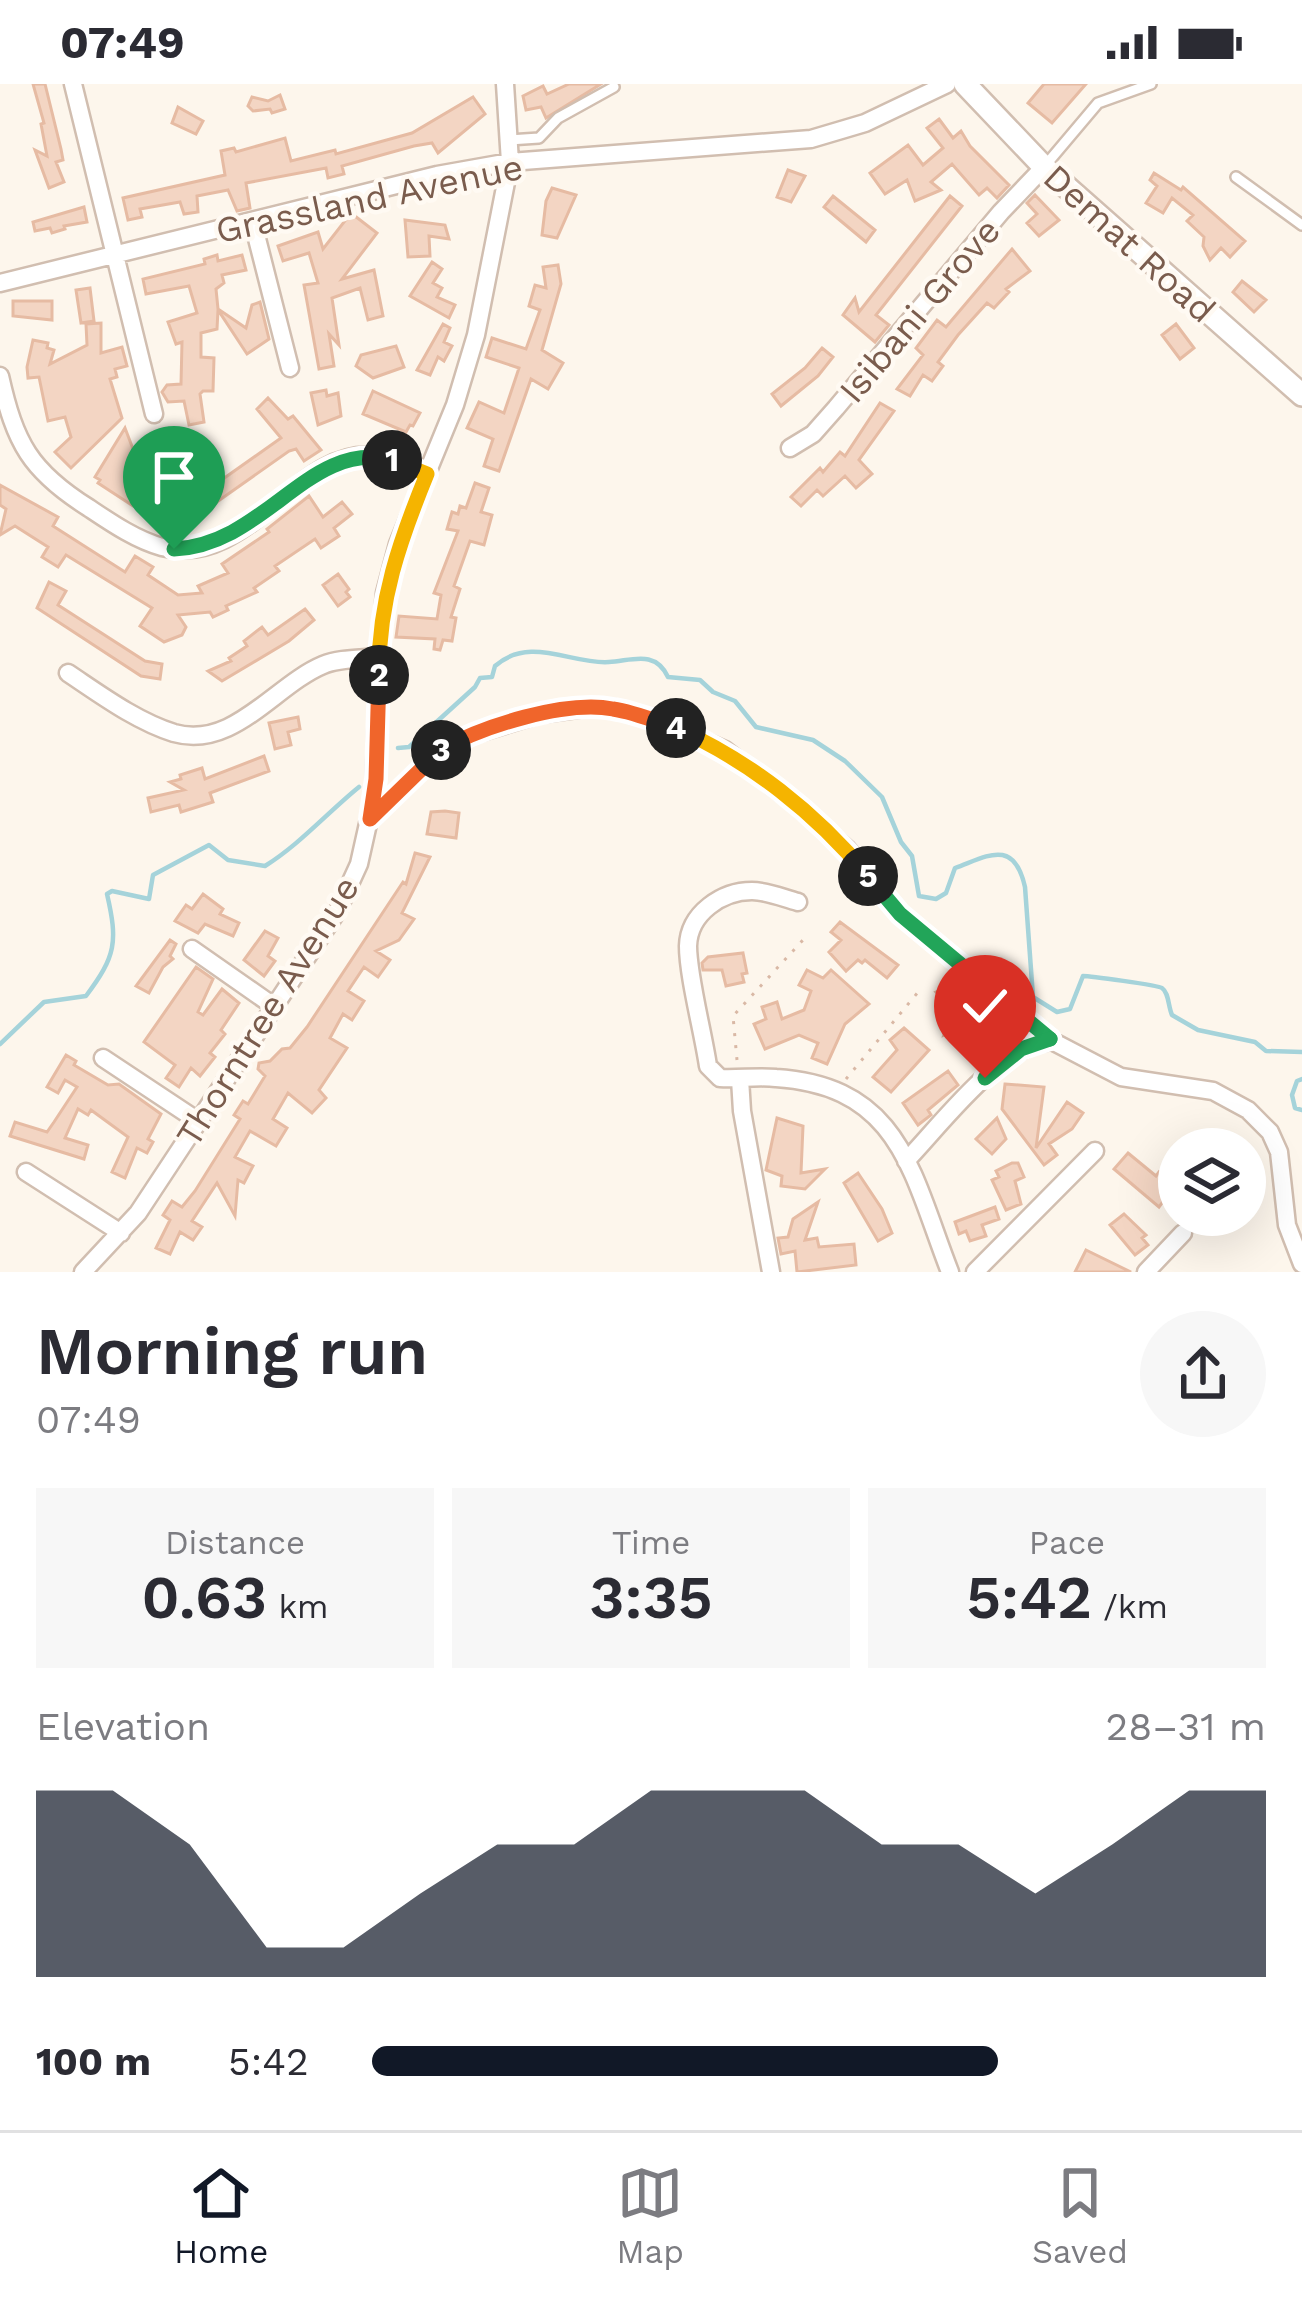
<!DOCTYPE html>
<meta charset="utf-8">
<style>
body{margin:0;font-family:"Work Sans",sans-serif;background:#f7f7f7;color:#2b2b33;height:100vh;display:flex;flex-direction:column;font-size:45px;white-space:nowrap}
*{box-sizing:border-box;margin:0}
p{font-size:39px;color:#7c7c81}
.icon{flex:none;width:66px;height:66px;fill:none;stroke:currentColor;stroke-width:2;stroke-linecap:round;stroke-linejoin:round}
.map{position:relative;height:1188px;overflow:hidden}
.sheet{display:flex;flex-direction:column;background:#fff;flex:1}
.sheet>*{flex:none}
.controls{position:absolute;left:1158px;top:1044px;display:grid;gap:24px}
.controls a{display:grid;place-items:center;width:108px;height:108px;border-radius:50%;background:#fff;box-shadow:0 12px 48px #0002;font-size:60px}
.pin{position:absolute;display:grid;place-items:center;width:102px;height:102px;color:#fff;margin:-123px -51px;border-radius:50% 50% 50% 0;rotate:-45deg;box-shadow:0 0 12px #0007}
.pin .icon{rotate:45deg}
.km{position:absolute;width:60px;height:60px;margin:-30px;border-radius:50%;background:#222;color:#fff;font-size:33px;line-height:60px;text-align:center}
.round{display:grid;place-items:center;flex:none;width:126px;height:126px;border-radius:63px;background:#f7f7f7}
.head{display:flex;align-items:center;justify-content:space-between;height:204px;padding:0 36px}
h1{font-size:66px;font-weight:600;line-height:90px}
.metrics{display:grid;grid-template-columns:repeat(3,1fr);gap:18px;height:204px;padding:12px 36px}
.metrics div{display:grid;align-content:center;border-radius:0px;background:#f7f7f7;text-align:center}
.metrics b{font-size:60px;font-weight:600}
.metrics small{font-size:33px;font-weight:400}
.metrics p{font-size:33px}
.chart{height:336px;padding:24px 36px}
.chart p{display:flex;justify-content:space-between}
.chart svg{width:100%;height:216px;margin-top:12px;fill:#111827;opacity:.7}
ul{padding:0 36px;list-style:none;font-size:39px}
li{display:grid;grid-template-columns:192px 144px 1fr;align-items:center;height:90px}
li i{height:30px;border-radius:15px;background:#111827}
.status{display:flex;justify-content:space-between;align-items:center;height:84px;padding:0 60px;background:#fff;direction:ltr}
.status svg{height:33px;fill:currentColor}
.tab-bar{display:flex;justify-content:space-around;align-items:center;height:168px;border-top:3px solid #e1e1e2;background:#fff;font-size:33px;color:#7c7c81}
.tab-bar a{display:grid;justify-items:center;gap:6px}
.tab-bar .selected{color:#111827}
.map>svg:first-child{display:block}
</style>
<div class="status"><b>07:49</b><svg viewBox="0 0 49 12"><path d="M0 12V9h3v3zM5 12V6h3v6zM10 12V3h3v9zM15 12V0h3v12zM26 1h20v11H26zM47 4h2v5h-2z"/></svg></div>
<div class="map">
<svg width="1302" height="1188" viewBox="0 0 1302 1188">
<rect width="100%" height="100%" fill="#fdf6ec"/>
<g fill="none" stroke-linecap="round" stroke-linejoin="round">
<path stroke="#a5d3da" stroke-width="4.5" d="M 398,664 L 409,663 L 475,603 L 480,594 L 492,593 L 495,582 C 530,551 573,581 609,578 C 631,577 655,565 668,593 L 700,596 L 713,608 L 735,617 L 756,643 L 813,656 L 845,677 L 882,713 L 901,758 L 912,772 L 919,812 L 936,815 L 946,809 L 955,784 C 986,773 1014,753 1025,803 L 1033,913 L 1057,928 L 1070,925 L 1083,892 C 1089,892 1158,901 1162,904 C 1169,909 1168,922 1172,931 L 1198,946 L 1255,958 L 1266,967 L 1302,968
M 0,960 L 44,918 L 86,912 C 116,872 118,858 107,810 L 112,807 L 149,815 L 153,791 L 209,761 L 228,776 L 265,782 C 299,761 327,729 359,703
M 1302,995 L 1297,997 L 1292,1011 L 1295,1024 L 1302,1026"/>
</g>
<path fill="#f3d5c3" stroke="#e6bba3" stroke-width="3" d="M 33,0 L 45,0 L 61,65 L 63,76 L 56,78 L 64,98 L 49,104 L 35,66 L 47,72 L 41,40 L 44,39 Z
M 569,0 L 601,0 L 546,34 L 541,23 L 526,26 L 523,12 L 543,2 L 547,10 Z
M 1044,0 L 1086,0 L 1052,39 L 1028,19 Z
M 280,11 L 285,25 L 272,29 L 270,25 L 253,27 L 248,22 L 252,13 L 268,17 Z
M 473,13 L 485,30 L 438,69 L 432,59 L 414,62 L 342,82 L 344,90 L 328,94 L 326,84 L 246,99 L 250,124 L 237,127 L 228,106 L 197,112 L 198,128 L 184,130 L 180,118 L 140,125 L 142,133 L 128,136 L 123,114 L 225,91 L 221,67 L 234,64 L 236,68 L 285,54 L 291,77 L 335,66 L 336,70 L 412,49 Z
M 178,23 L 203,37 L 196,50 L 172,39 Z
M 939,35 L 953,54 L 961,47 L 970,62 L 1009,101 L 997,114 L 987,104 L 979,111 L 952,80 L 931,98 L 941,106 L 915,117 L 907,96 L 885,110 L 870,89 L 908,61 L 923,81 L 943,64 L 927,44 Z
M 788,86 L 805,92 L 791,118 L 777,113 Z
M 1154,89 L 1181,106 L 1183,103 L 1245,157 L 1230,173 L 1221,164 L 1210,176 L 1203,162 L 1204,153 L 1187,137 L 1193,131 L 1172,114 L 1163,129 L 1146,119 L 1157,102 L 1150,96 Z
M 552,104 L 576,111 L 557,154 L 542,151 L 546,117 Z
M 1035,111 L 1059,136 L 1039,152 L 1027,139 L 1037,130 L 1027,119 Z
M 833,112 L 875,146 L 866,158 L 824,123 Z
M 950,112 L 962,122 L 876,231 L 889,241 L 875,258 L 843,231 L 855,214 L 859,228 Z
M 84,123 L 87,138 L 64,142 L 65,145 L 52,149 L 50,144 L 35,147 L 33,138 Z
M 351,129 L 377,149 L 342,195 L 374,186 L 383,232 L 368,236 L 360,204 L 332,214 L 339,261 L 329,250 L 334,282 L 319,285 L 304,201 L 318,199 L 309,169 L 283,177 L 278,162 L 318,148 L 323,165 Z
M 405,136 L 445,141 L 449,155 L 429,152 L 430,172 L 408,173 Z
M 1012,165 L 1030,187 L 1006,205 L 1009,208 L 994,224 L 987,219 L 958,251 L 938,278 L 943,282 L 932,297 L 923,291 L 910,312 L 897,305 L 923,271 L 916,264 L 937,236 L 946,243 Z
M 217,171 L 218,177 L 242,171 L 246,186 L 222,191 L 224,199 L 216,205 L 218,225 L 246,244 L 252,221 L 260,218 L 269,255 L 247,270 L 218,226 L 217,245 L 201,249 L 201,273 L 214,274 L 213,307 L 203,307 L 200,310 L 204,338 L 189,341 L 184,317 L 168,318 L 162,308 L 167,301 L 181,300 L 182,258 L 176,260 L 168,238 L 197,229 L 189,202 L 146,210 L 143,195 L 205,180 L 204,175 Z
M 432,178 L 442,185 L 433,199 L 442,204 L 437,213 L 455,221 L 449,234 L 410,212 Z
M 558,181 L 561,200 L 542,266 L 563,279 L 548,305 L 531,295 L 499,387 L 484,382 L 493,355 L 467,344 L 479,318 L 504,329 L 519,284 L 486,273 L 492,254 L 526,265 L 540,226 L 529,222 L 535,201 L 546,204 L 543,183 Z
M 1242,197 L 1266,216 L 1254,228 L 1233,208 Z
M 90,204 L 94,237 L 81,239 L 76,206 Z
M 13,217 L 52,217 L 52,236 L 13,232 Z
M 101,239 L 101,269 L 122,263 L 127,282 L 115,285 L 117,293 L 110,295 L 122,334 L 71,384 L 55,368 L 71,353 L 65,333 L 48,337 L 39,293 L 28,294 L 27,283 L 33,256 L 48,259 L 47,264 L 54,266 L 50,280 L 87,261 L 86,240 Z
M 443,240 L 450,244 L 444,258 L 452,262 L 444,277 L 438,273 L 430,291 L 417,286 Z
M 1176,240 L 1194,264 L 1180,275 L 1162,251 Z
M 396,262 L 404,283 L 373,294 L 356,282 L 361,271 Z
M 822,264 L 833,273 L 818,292 L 781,322 L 772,310 L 805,284 Z
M 326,306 L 327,312 L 338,309 L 341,332 L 318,341 L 311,309 Z
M 373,307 L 420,329 L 413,342 L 410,341 L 406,348 L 363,330 Z
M 268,314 L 288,335 L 293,332 L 321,366 L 304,377 L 296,365 L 289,367 L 197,432 L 189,419 L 281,354 L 257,325 Z
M 880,319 L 894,327 L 859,376 L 872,390 L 856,404 L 845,392 L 823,412 L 817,406 L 801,422 L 791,413 L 820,384 L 823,388 L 840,368 L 845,372 Z
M 125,344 L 141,386 L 160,397 L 166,409 L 164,413 L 171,418 L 163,433 L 133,422 L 98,399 L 100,396 L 95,393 Z
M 475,399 L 489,404 L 481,428 L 492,431 L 484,461 L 470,457 L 454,502 L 460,505 L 451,533 L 456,534 L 452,557 L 443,556 L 440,566 L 434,565 L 435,555 L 396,553 L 399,532 L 437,535 L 441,511 L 434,509 L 458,447 L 447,445 L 452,428 L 458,430 L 460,422 L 466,424 Z
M 0,401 L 58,433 L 53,442 L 125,488 L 135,472 L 153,483 L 148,491 L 178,511 L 202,509 L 198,502 L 228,489 L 222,480 L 269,448 L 267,445 L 309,412 L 323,433 L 342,418 L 352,430 L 334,444 L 339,452 L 321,464 L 315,455 L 275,482 L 279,487 L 254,504 L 257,508 L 226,522 L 228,526 L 213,533 L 210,528 L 178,531 L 186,543 L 182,551 L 164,558 L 140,542 L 152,524 L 66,471 L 58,483 L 42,473 L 48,463 L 15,442 L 0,451 L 6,425 L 0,421 Z
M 338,490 L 349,505 L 346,508 L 350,513 L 338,522 L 323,501 Z
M 49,498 L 66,507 L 58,521 L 145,577 L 162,580 L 160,595 L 141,592 L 37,524 Z
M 305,525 L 314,536 L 289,557 L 222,597 L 208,587 L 231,577 L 229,574 L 247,562 L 244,557 L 262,543 L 268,551 Z
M 298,633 L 300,645 L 288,648 L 291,661 L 275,665 L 269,639 Z
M 264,672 L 269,687 L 210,709 L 213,718 L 181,728 L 179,721 L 151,728 L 148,714 L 184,706 L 170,698 L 181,695 L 180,691 L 202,684 L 205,695 Z
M 445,727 L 459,729 L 456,754 L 427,750 L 431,728 Z
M 415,769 L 430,773 L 402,829 L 414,835 L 399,856 L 376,867 L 390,876 L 378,893 L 364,883 L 348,907 L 364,917 L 352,936 L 343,930 L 330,954 L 347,964 L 319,1006 L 326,1014 L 312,1029 L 288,1009 L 273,1035 L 287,1044 L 276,1062 L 250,1047 L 235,1073 L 253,1082 L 244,1099 L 238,1096 L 235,1132 L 217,1099 L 192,1137 L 202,1143 L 193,1156 L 180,1148 L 170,1170 L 156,1164 L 170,1136 L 163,1131 L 172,1117 L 182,1123 L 195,1107 L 240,1035 L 234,1031 L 243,1017 L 248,1020 L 265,992 L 258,985 L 259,979 L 270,977 L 282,965 L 290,964 L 307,943 L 403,798 L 406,800 Z
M 203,810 L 223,825 L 220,830 L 239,839 L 233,852 L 205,840 L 198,849 L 175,837 L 186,821 L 192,825 Z
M 840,838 L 898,881 L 887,894 L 865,876 L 862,879 L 858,876 L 846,887 L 829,868 L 841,856 L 831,848 Z
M 265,847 L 278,854 L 268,872 L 275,877 L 264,892 L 244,876 Z
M 170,856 L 176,860 L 170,872 L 173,875 L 163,883 L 149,909 L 136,902 Z
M 743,869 L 747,889 L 742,890 L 744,898 L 726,902 L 722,886 L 703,886 L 702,879 L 708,873 Z
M 196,883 L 213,895 L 198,928 L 203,931 L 222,905 L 239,919 L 221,946 L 225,950 L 210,969 L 215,973 L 200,992 L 191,984 L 179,1003 L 166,994 L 175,981 L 144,958 Z
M 807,886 L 823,894 L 831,886 L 869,920 L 845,940 L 827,980 L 812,974 L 818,959 L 799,951 L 765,965 L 754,940 L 766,935 L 762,923 L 777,918 L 782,935 L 804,926 L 811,907 L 799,901 Z
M 951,902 L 976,916 L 980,922 L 977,927 L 998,950 L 983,964 L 964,943 L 944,951 L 954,926 L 936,908 Z
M 904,944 L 929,966 L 891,1008 L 873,993 L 897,966 L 890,956 Z
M 66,971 L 76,977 L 74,981 L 108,1001 L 119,1000 L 161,1030 L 148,1055 L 153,1058 L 147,1069 L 137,1064 L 125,1094 L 112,1088 L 128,1053 L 91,1026 L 88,1031 L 78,1025 L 65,1054 L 88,1061 L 84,1075 L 10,1052 L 15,1038 L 47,1048 L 54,1038 L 77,1003 L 65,996 L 58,1009 L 47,1003 Z
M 948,987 L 958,1001 L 928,1026 L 931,1031 L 918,1041 L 903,1019 Z
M 1005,1000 L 1044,1003 L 1036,1064 L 1067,1018 L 1083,1029 L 1072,1045 L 1049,1060 L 1057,1071 L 1044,1081 L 1002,1025 Z
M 777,1034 L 803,1042 L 801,1089 L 825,1085 L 805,1105 L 781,1102 L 782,1092 L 766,1086 Z
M 997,1034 L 1006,1055 L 992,1070 L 976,1055 Z
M 1128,1069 L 1156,1092 L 1159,1088 L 1169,1096 L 1162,1106 L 1168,1111 L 1159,1123 L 1114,1085 Z
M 1012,1079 L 1018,1079 L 1024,1093 L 1015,1097 L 1021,1120 L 1006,1126 L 992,1096 L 999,1093 L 996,1087 Z
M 858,1089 L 882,1125 L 892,1149 L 878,1157 L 844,1099 Z
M 818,1118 L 805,1156 L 817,1154 L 819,1163 L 854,1160 L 856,1181 L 797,1188 L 795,1167 L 781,1170 L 778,1154 L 788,1153 L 793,1135 Z
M 995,1123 L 999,1135 L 982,1141 L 986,1152 L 970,1157 L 966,1147 L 959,1150 L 955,1138 Z
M 1124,1130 L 1146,1151 L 1142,1154 L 1148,1161 L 1135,1171 L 1110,1141 Z
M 1086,1166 L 1131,1188 L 1075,1188 Z"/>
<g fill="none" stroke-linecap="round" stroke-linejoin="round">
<g stroke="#d1beb0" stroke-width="14">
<path id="service" d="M 509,56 L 539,54 L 558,34 L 614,3
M 1044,83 L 1098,19 L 1151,0
M 1236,93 L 1302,141"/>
</g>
<g stroke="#d1beb0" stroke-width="21">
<path id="minor" d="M 73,0 L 154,330
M 253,139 L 290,284
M 0,199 L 437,91 L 510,78 L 811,55 L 865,39 L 947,0
M 0,292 C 15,359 30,387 89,424 C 110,438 136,456 162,463 C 249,485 297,363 375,372 C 393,374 410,383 427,390
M 790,364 L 813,350 L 836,324 L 1001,128 L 1044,83
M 68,589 C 101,611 136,637 174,649 C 233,666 275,601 323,581 C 339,574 361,575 379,573
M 370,735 L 439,667 L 459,655 L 540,630 L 591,623 L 614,624 L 675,644 L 725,666 L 793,718 L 847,765 L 900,830 L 1052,957 L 1121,993 L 1213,1007 L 1248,1026 L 1270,1048 L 1279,1068 L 1287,1141 L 1302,1180
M 798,818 C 783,814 767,807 752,807 C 722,807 689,829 688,862 C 688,892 703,948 708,982 L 720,994 C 739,995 758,992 776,994 C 901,1002 912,1091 950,1188
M 192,865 L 275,923
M 103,974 L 198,1037
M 740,995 L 742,1027 L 771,1188
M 906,1077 C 941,1041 1001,959 1052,957
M 26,1088 L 121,1149
M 83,1188 L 138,1129 L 338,826 L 359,780 L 374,713 L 379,573 L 385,509 L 398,460 L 455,321 L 476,251 L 510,78 L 505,0
M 975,1188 L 1095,1067
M 1146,1188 L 1183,1149"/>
</g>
<g stroke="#d1beb0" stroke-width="26">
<path id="tertiary" d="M 965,0 L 1044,83 L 1302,311"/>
</g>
<path stroke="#d9b8a5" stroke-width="3" stroke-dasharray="3 9" stroke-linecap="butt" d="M 737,976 L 733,932 L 803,856
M 846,995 L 919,907"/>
<use href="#service" stroke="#fff" stroke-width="9"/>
<use href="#minor" stroke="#fff" stroke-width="16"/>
<use href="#tertiary" stroke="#fff" stroke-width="21"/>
</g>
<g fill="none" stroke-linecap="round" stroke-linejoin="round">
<g stroke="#fff" stroke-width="24">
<path id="split-1" d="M 174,465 C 266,461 309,355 392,376"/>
</g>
<g stroke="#fff" stroke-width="24">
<path id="split-2" d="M 379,591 C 378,518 400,456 427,390 L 392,376"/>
</g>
<g stroke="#fff" stroke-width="24">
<path id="split-3" d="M 379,591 L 376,695 L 370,735 L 441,666"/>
</g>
<g stroke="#fff" stroke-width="24">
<path id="split-4" d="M 441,666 C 482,642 566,616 613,625 C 634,628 655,637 676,644"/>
</g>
<g stroke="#fff" stroke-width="24">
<path id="split-5" d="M 676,644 C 750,677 816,729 868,792"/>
</g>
<g stroke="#fff" stroke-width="24">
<path id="split-6" d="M 868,792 L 900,830 L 1050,955"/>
</g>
<g stroke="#fff" stroke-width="24">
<path id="split-7" d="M 985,994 L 1021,965 L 1050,955"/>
</g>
<use href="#split-1" stroke="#22a559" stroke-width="15"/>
<use href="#split-2" stroke="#f5b400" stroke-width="15"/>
<use href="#split-3" stroke="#f0652b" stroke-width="15"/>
<use href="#split-4" stroke="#f0652b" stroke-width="15"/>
<use href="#split-5" stroke="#f5b400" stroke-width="15"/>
<use href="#split-6" stroke="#22a559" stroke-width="15"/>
<use href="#split-7" stroke="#22a559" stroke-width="15"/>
</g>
<g text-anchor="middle" stroke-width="9" stroke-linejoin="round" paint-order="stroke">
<g font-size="36" fill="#7a5c4d" stroke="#fffaf3">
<text transform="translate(369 114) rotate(-12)" y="13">Grassland Avenue</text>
<text transform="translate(1130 159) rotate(42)" y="13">Demat Road</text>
<text transform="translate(919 226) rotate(-50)" y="13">Isibani Grove</text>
<text transform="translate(267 927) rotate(-58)" y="13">Thorntree Avenue</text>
</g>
</g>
</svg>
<div class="controls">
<a><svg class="icon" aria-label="layers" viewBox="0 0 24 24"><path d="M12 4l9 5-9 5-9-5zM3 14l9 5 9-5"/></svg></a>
</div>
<div class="pin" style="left:174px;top:465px;background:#1e9e55"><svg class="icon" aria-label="arrive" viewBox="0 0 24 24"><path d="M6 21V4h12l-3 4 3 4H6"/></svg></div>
<div class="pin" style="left:985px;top:994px;background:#d93025"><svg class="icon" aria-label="check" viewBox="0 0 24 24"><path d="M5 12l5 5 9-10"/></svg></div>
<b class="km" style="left:392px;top:376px">1</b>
<b class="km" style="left:379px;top:591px">2</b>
<b class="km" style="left:441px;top:666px">3</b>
<b class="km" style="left:676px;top:644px">4</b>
<b class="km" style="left:868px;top:792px">5</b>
</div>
<section class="sheet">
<div class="head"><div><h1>Morning run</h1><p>07:49</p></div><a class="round"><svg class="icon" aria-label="share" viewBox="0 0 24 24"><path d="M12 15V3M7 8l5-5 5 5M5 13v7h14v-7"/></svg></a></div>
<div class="metrics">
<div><p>Distance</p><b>0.63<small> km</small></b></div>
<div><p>Time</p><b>3:35</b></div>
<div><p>Pace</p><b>5:42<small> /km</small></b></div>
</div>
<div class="chart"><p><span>Elevation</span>28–31 m</p>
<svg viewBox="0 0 160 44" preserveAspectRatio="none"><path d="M0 44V6L10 6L20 17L30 38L40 38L50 27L60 17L70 17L80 6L90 6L100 6L110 17L120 17L130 27L140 17L150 6L160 6V44z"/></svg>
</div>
<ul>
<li><b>100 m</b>5:42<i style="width:70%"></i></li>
</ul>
</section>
<nav class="tab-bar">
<a class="selected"><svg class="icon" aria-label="home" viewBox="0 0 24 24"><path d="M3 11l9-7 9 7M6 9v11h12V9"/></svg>Home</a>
<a><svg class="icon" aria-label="map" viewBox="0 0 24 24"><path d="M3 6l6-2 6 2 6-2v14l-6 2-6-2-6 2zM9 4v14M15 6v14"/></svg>Map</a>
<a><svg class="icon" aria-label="saved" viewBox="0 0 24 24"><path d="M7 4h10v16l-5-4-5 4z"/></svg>Saved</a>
</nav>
